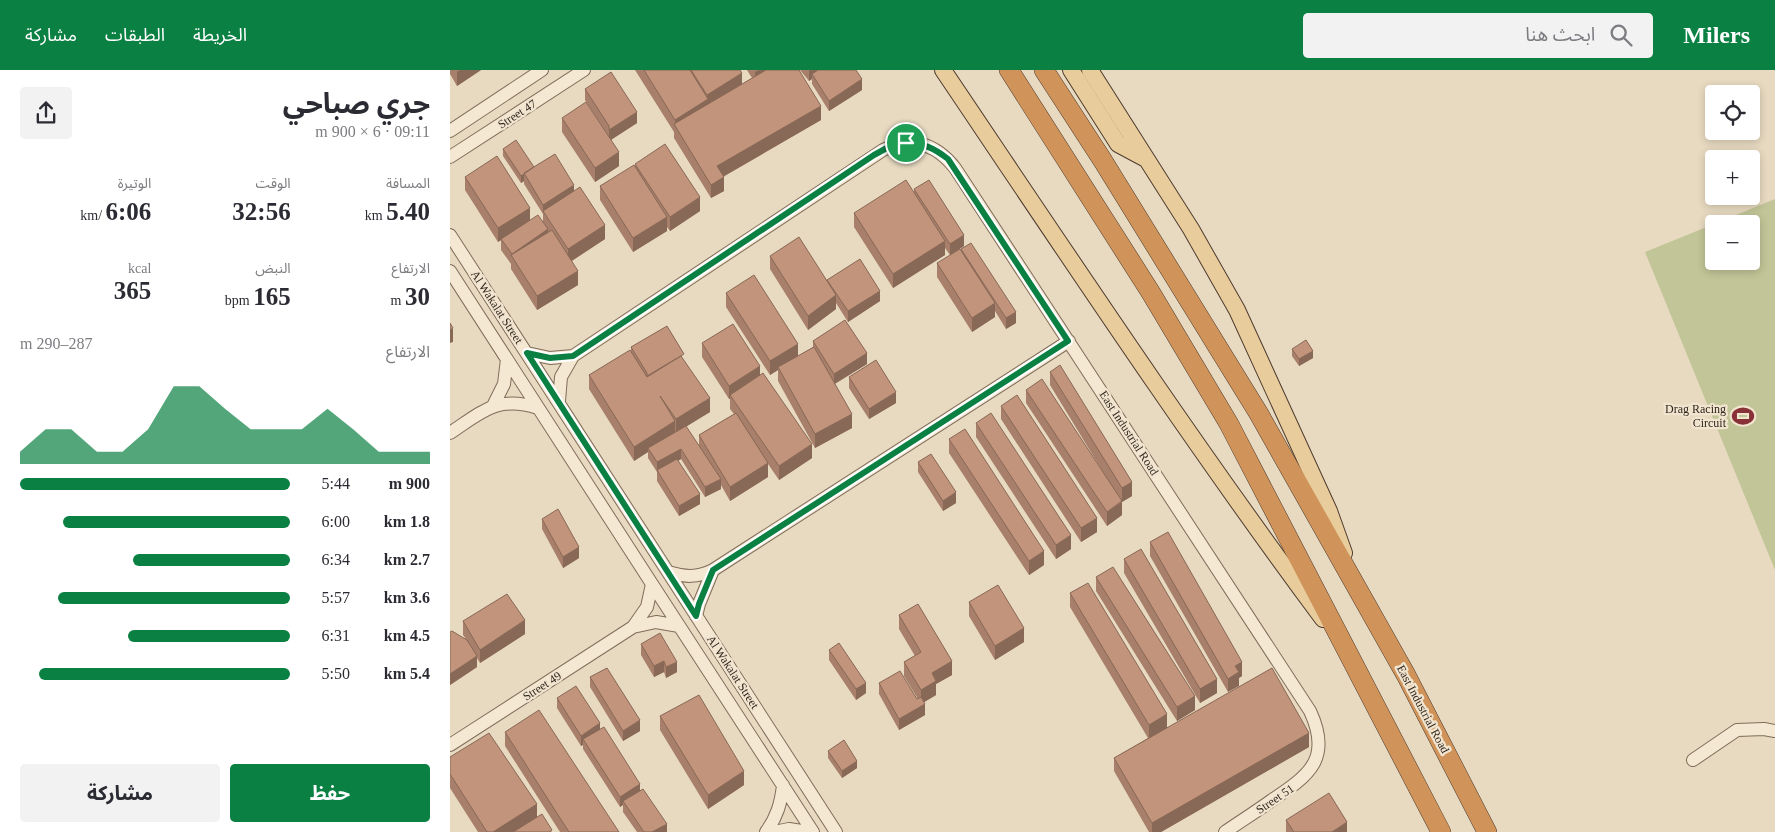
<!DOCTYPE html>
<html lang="ar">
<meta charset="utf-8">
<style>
body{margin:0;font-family:"Times New Roman","Noto Sans Arabic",serif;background:#f2f2f3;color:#2b2b33;direction:rtl;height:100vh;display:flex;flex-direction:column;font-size:19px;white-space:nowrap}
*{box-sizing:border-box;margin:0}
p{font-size:16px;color:#7c7c81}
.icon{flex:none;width:28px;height:28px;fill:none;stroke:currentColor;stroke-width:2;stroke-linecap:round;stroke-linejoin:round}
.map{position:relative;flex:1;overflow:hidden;direction:ltr}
.panel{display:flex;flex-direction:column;background:#fff;width:450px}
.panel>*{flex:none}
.buttons{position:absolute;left:1255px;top:15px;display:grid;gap:10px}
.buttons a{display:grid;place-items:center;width:55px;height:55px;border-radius:5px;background:#fff;box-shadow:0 2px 8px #0003;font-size:25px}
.pin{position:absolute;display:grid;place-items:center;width:42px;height:42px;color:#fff;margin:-21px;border:2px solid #fff;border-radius:50%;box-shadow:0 1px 5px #0007}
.round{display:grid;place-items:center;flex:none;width:52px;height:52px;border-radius:5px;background:#f2f2f3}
.headline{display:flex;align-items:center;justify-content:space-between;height:85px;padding:0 20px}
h1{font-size:28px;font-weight:700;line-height:38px}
.metrics{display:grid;grid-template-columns:repeat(3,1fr);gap:8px;height:85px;padding:5px 20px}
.metrics div{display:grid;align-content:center}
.metrics b{font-size:25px;font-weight:700}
.metrics small{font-size:14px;font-weight:400}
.metrics p{font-size:14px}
.chart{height:140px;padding:10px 20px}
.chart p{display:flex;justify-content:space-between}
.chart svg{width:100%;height:90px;margin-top:5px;fill:#0b8043;opacity:.7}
.cta{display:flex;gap:10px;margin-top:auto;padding:10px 20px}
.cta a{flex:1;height:58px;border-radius:5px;background:#0b8043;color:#fff;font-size:20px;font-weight:700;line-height:58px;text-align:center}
.cta a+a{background:#f2f2f3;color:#2b2b33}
ul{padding:0 20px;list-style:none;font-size:16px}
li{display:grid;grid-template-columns:80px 60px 1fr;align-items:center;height:38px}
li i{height:12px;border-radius:6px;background:#0b8043}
header{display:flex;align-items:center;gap:30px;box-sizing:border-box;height:70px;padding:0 25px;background:#0b8043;color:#fff}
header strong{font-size:24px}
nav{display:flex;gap:28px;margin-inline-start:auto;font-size:18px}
.search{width:350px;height:45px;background:#f2f2f3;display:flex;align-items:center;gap:12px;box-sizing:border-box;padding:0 18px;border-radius:5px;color:#7c7c81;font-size:19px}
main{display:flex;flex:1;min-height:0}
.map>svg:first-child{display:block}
</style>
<header>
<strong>Milers</strong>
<div class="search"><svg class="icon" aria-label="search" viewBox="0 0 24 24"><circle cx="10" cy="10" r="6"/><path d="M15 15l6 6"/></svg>ابحث هنا</div>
<nav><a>الخريطة</a><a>الطبقات</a><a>مشاركة</a></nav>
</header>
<main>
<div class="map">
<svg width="1325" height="762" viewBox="0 0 1325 762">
<rect width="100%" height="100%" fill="#e8dac1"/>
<path fill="#c2c597" d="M 1325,129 L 1325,500 L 1195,182 L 1264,154 L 1264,191 L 1301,191 L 1301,154 L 1264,154 Z"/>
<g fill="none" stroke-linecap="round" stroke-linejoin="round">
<g stroke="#806c5b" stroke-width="14">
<path id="minor" d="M 0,61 L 92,0
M 0,87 L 134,0
M 0,165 L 386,762
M 0,201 L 202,514 L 363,762
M 77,283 L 100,288 L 123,286 L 433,80 C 461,66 485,73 505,98 L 860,641 C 882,688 860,705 822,730 C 807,741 791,751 775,762
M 109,331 L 111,307 L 123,286
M 43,336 L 54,314 L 57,289
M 0,363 C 32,342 47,325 88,338
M 218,502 C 235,507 247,508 263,500 L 619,271
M 246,546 L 249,534 L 263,500
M 183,557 L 197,537 L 202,514
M 0,675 L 183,557 L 206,552 L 229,556
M 1243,690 L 1287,660 L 1314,659 L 1325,661
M 316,762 C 327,747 331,733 333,715
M 324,762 L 339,759 L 358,762"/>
</g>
<g stroke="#4e3b2f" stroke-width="18">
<path id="major" d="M 493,0 C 617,184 740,370 873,549
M 621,0 L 668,74 L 696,89
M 640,0 L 741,159 L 787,240 L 879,441 L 894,483"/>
</g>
<g stroke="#4e3b2f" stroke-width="20">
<path id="highway" d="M 559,0 L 701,223 L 779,354 L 991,762
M 594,0 L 653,91 L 809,344 L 956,605 L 1037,762"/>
</g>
<use href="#minor" stroke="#f4e8d3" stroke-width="12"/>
<use href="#major" stroke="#e8cc9c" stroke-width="16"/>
<use href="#highway" stroke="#d0945a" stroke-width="19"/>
</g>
<path fill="#a77f6a" d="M 0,0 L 31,0 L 7,16 L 0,4 Z
M 185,0 L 290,0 L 292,14 L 302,8 L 297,0 L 349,0 L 371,50 L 273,107 L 274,121 L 261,128 L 224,68 L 224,62 Z
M 350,0 L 406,0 L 412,20 L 379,41 L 362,14 L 362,9 L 359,11 Z
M 135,19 L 187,53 L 161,70 L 169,96 L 145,112 L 112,62 L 112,48 L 159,67 L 135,30 Z
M 53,79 L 124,121 L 155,169 L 122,191 L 128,215 L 87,240 L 61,199 L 61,194 L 51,180 L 51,170 L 48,172 L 15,120 L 15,107 L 80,151 L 93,151 L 93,144 L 74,114 L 74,111 L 71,113 L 53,86 Z
M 185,94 L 250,141 L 220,161 L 217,157 L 217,161 L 183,182 L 150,130 L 150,116 L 185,97 Z
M 464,119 L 514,176 L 500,185 L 495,178 L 495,185 L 443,218 L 404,157 L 404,143 L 464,123 Z
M 511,179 L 566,253 L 556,259 L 545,241 L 545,247 L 522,262 L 487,207 L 487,193 L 511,181 Z
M 320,186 L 377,213 L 377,210 L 430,231 L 398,252 L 386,233 L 386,239 L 358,260 L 320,199 Z
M 276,223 L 348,286 L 363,277 L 363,271 L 417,294 L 385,314 L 402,358 L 365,378 L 328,311 L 328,300 L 320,305 L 276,237 Z
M 252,273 L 310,305 L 362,388 L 329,410 L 318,394 L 318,407 L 280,431 L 271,415 L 271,419 L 255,427 L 231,389 L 228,391 L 250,434 L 229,446 L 207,411 L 207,402 L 198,388 L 198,382 L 184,391 L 139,319 L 139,305 L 181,282 L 181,277 L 234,291 L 260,342 L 236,356 L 249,376 L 249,365 L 284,344 L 280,339 L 280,329 L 279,329 L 252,287 Z
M 842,279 L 863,288 L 849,296 L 842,286 Z
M 600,302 L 682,426 L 672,432 L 672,445 L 657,456 L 576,333 L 576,320 L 653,402 L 600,315 Z
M 399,307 L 446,333 L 419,349 L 399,318 Z
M 551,336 L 647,462 L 631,472 L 551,349 Z
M 526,353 L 621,479 L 606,489 L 526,367 Z
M 499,369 L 594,495 L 579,505 L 499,383 Z
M 468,392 L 506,433 L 493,441 L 468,402 Z
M 92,449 L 129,488 L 113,498 L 92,459 Z
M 700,472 L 792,606 L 789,608 L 778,622 L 700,486 Z
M 674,489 L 767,623 L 750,633 L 674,503 Z
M 646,507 L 745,640 L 727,651 L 646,521 Z
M 620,523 L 717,658 L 859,677 L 711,762 L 699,762 L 664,701 L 664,688 L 698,668 L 620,537 Z
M 519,532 L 574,572 L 545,590 L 519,546 Z
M 449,545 L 502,605 L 486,614 L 486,625 L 474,632 L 475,645 L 449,660 L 429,624 L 429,613 L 467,629 L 468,629 L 454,606 L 454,592 L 465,586 L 449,559 Z
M 13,551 L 75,564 L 30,593 L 27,588 L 27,597 L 0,615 L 0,562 L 16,569 L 13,565 Z
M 191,574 L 227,602 L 216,608 L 214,602 L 204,607 L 191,585 Z
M 379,580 L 416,623 L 406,630 L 379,590 Z
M 140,607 L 190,661 L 173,671 L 140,617 Z
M 107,628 L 150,659 L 217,762 L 187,762 L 173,742 L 173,735 L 170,737 L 133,679 L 133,675 L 131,676 L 107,638 Z
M 210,646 L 294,715 L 258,739 L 210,660 Z
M 55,662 L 169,762 L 110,762 L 55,676 Z
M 378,681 L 407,698 L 392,708 L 378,688 Z
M 0,687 L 87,747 L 102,762 L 28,762 L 0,718 Z
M 836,750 L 897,762 L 836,762 Z"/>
<path fill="#886856" d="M 10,0 L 31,0 L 7,16 L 7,2 Z
M 309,0 L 321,0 L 305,13 L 305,2 Z
M 360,0 L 376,0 L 362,4 L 362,9 L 359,11 L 359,1 Z
M 292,3 L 292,17 L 225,55 L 225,50 L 257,30 L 257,25 Z
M 412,9 L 412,20 L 379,41 L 379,31 Z
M 371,36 L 371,50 L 267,110 L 267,96 Z
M 187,42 L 187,53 L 159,71 L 159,60 Z
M 169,82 L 169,96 L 145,112 L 145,98 Z
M 74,104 L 74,111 L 71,113 L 71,106 Z
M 274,107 L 274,121 L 261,128 L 261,115 Z
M 124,115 L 124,126 L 93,142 L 93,135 Z
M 250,127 L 250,141 L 220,161 L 220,147 Z
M 80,138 L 80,152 L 48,172 L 48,158 Z
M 217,147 L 217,161 L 183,182 L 183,168 Z
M 155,155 L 155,169 L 118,193 L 118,179 Z
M 98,159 L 98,169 L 62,184 Z
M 514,165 L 514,176 L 500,185 L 500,174 Z
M 495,171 L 495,185 L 443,218 L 443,204 Z
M 128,201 L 128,215 L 87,240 L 87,226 Z
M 430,221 L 430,231 L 398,252 L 398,241 Z
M 386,225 L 386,239 L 358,260 L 358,246 Z
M 545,233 L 545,247 L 522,262 L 522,248 Z
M 566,242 L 566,253 L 556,259 L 556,248 Z
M 3,258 L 3,272 L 0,273 L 0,260 Z
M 348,274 L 348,288 L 328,297 L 328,300 L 320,305 L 320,291 Z
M 863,281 L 863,288 L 849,296 L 849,289 Z
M 417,283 L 417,294 L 384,314 L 384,304 Z
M 310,296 L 310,310 L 280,325 L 280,329 L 279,329 L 279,316 Z
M 446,322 L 446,333 L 419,349 L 419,339 Z
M 260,328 L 260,342 L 226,363 L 226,349 Z
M 402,344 L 402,358 L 365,378 L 365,364 Z
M 225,351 L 225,365 L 198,378 L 198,382 L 184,391 L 184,377 Z
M 362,374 L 362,388 L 329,410 L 329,396 Z
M 231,379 L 231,389 L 208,402 L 207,401 L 207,392 Z
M 318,393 L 318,407 L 280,431 L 280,417 Z
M 271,409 L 271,419 L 255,427 L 255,417 Z
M 682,412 L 682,426 L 672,432 L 672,445 L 657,456 L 657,442 L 672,432 L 672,418 Z
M 506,422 L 506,433 L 493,441 L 493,431 Z
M 250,424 L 250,434 L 229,446 L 229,436 Z
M 647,448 L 647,462 L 631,472 L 631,458 Z
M 621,465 L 621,479 L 606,489 L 606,475 Z
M 129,477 L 129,488 L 113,498 L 113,487 Z
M 594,481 L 594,495 L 579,505 L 579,491 Z
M 75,550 L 75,564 L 30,593 L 30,580 Z
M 574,558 L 574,572 L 545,590 L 545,576 Z
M 27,586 L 27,597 L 0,615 L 0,604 Z
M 214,591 L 214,602 L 204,607 L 204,596 Z
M 502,591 L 502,605 L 486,614 L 486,625 L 471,634 L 471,620 L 482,603 Z
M 227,592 L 227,602 L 216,608 L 216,597 Z
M 792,592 L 792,606 L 789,608 L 789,616 L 778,622 L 778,609 L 785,596 Z
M 767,609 L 767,623 L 750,633 L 750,619 Z
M 416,613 L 416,623 L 406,630 L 406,619 Z
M 745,626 L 745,640 L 727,651 L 727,637 Z
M 475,634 L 475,645 L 449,660 L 449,649 Z
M 717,644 L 717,658 L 699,669 L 699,655 Z
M 190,650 L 190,661 L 173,671 L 173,661 Z
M 150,653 L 150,664 L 133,669 L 133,675 L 131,676 L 131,666 Z
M 859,663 L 859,677 L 711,762 L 702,762 L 702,753 Z
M 407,691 L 407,698 L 392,708 L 392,701 Z
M 294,701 L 294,715 L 258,739 L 258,725 Z
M 190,714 L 190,725 L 173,731 L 173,735 L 170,737 L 170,727 Z
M 87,734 L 87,748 L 65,762 L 43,762 Z
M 897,752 L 897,762 L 882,762 Z
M 217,754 L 217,762 L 202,762 Z"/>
<path fill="#c2947b" stroke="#886856" d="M 194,0 L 240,0 L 258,29 L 225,50 Z
M 241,0 L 290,0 L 292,3 L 257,25 Z
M 316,0 L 349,0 L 371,36 L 267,96 L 274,107 L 261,115 L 224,54 Z
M 368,0 L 406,0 L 412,9 L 379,31 L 362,4 Z
M 161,2 L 187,42 L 159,60 L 159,56 L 135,19 Z
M 136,32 L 169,82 L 145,98 L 112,48 Z
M 66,70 L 84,97 L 71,106 L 53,79 Z
M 215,74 L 250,127 L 220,147 L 185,94 Z
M 105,84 L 124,115 L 93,135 L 74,103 Z
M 47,86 L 80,138 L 48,158 L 15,107 Z
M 184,95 L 217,147 L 183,168 L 150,116 Z
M 456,110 L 495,171 L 443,204 L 404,143 Z
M 479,110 L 514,165 L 500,174 L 464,119 Z
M 130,117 L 155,155 L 118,179 L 93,141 Z
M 88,145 L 98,159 L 62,184 L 51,169 Z
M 102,160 L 128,201 L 87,226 L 61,185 Z
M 349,167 L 386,225 L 358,246 L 320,186 Z
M 521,173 L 566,242 L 556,248 L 511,179 Z
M 510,179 L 545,233 L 522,248 L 487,193 Z
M 410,189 L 430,221 L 398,241 L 377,210 Z
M 304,205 L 348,274 L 320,291 L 276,223 Z
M 395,250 L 417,283 L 384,304 L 363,271 Z
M 0,253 L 3,258 L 0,260 Z
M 283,254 L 310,296 L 279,316 L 252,273 Z
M 217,256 L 234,284 L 197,306 L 197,303 L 181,277 Z
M 856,270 L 863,281 L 849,289 L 842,279 Z
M 364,277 L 402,344 L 365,364 L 328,297 Z
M 180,280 L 197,307 L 231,286 L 260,328 L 226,349 L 210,326 L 225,351 L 184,377 L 139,305 Z
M 426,290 L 446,322 L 419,339 L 399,307 Z
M 610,295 L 682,412 L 672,418 L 600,302 Z
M 313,303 L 362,374 L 329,396 L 280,325 Z
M 592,309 L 672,431 L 657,442 L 576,320 Z
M 567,325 L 647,448 L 631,458 L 551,336 Z
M 286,343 L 318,393 L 280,417 L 249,365 Z
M 541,343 L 621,465 L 606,475 L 526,353 Z
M 236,356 L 271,409 L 255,417 L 231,379 L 207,392 L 198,378 Z
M 515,359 L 594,481 L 579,491 L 499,369 Z
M 481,384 L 506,422 L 493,431 L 468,392 Z
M 227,389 L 250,424 L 229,436 L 207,400 Z
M 108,439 L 129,477 L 113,487 L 92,449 Z
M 718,462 L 792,592 L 785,596 L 789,602 L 778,609 L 700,472 Z
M 691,479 L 767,609 L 750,619 L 674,489 Z
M 663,497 L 745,626 L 727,637 L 646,507 Z
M 638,513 L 717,644 L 699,655 L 620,523 Z
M 548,515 L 574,558 L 545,576 L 519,532 Z
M 57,524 L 75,550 L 30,580 L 13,551 Z
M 468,534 L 502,591 L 482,603 L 486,611 L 471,620 L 454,592 L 471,582 L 449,545 Z
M 2,561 L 17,570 L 27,586 L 0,604 L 0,562 Z
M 210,563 L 227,592 L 216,597 L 214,591 L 204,596 L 191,574 Z
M 389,573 L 416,613 L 406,619 L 379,580 Z
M 157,598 L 190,650 L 173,661 L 140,607 Z
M 822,598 L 859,663 L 702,753 L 664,688 Z
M 450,601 L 467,629 L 471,627 L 475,634 L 449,649 L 429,613 Z
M 126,616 L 150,653 L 131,666 L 107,628 Z
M 249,625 L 294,701 L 258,725 L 210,646 Z
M 89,640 L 169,762 L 119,762 L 55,662 Z
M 154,657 L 190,714 L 170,727 L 133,669 Z
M 39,663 L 87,734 L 43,762 L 37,762 L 0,704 L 0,687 Z
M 394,670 L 407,691 L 392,701 L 378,681 Z
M 193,719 L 217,754 L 202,762 L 194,762 L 173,731 Z
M 879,723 L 897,752 L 882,762 L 844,762 L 836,750 Z
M 92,744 L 102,760 L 99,762 L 63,762 Z"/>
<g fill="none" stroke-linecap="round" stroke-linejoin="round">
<g stroke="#fff" stroke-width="10">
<path id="route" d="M 456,73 C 473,73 484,78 498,89 L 618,271 L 263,500 L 249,534 L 246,546 L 77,283 L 100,288 L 123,286 L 424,85 L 444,74 Z"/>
</g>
<use href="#route" stroke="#0b8043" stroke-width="6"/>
</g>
<defs>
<g id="stadium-bare" transform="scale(1.725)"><path d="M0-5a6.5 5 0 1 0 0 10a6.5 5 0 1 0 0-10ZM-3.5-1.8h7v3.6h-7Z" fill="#883137" stroke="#f1e5d0" stroke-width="2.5" paint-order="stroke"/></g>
</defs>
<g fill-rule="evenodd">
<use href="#stadium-bare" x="1293" y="346"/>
</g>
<g text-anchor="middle" stroke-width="4.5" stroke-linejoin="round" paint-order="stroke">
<g font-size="12" fill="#31261d" stroke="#f1e5d0">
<text transform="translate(67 44) rotate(-33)" y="4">Street 47</text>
<text transform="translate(47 237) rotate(57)" y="4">Al Wakalat Street</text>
<text transform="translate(679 363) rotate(57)" y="4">East Industrial Road</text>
<text transform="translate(283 602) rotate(57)" y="4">Al Wakalat Street</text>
<text transform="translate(92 616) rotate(-33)" y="4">Street 49</text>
<text transform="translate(973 639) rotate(62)" y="4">East Industrial Road</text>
<text transform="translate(825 729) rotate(-34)" y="4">Street 51</text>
</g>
<g font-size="12" fill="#31261d" stroke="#f1e5d0" text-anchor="end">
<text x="1276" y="343">Drag Racing<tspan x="1276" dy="14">Circuit</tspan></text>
</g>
</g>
</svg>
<div class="buttons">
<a><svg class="icon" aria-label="locate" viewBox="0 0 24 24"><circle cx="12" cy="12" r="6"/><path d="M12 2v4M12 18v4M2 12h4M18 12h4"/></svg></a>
<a>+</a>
<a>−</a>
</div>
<div class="pin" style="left:456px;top:73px;background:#1e9e55"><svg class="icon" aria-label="arrive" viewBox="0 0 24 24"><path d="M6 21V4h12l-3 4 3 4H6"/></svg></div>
</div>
<section class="panel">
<div class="headline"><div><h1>جري صباحي</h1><p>09:11 · 6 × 900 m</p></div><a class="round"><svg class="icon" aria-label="share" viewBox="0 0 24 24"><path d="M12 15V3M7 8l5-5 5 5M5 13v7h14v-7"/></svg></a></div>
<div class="metrics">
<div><p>المسافة</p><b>5.40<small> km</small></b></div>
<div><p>الوقت</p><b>32:56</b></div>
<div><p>الوتيرة</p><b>6:06<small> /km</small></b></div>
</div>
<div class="metrics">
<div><p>الارتفاع</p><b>30<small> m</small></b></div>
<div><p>النبض</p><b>165<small> bpm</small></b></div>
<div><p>kcal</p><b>365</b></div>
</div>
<div class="chart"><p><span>الارتفاع</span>287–290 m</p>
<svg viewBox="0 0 160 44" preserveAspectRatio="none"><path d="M0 44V38L10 27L20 27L30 38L40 38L50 27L60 6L70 6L80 17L90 27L100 27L110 27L120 17L130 27L140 38L150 38L160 38V44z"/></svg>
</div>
<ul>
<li><b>900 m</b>5:44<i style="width:100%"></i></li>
<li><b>1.8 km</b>6:00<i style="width:84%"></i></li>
<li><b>2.7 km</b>6:34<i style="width:58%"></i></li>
<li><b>3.6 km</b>5:57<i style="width:86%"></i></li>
<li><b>4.5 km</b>6:31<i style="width:60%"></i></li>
<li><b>5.4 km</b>5:50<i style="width:93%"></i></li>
</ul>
<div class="cta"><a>حفظ</a><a>مشاركة</a></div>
</section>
</main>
